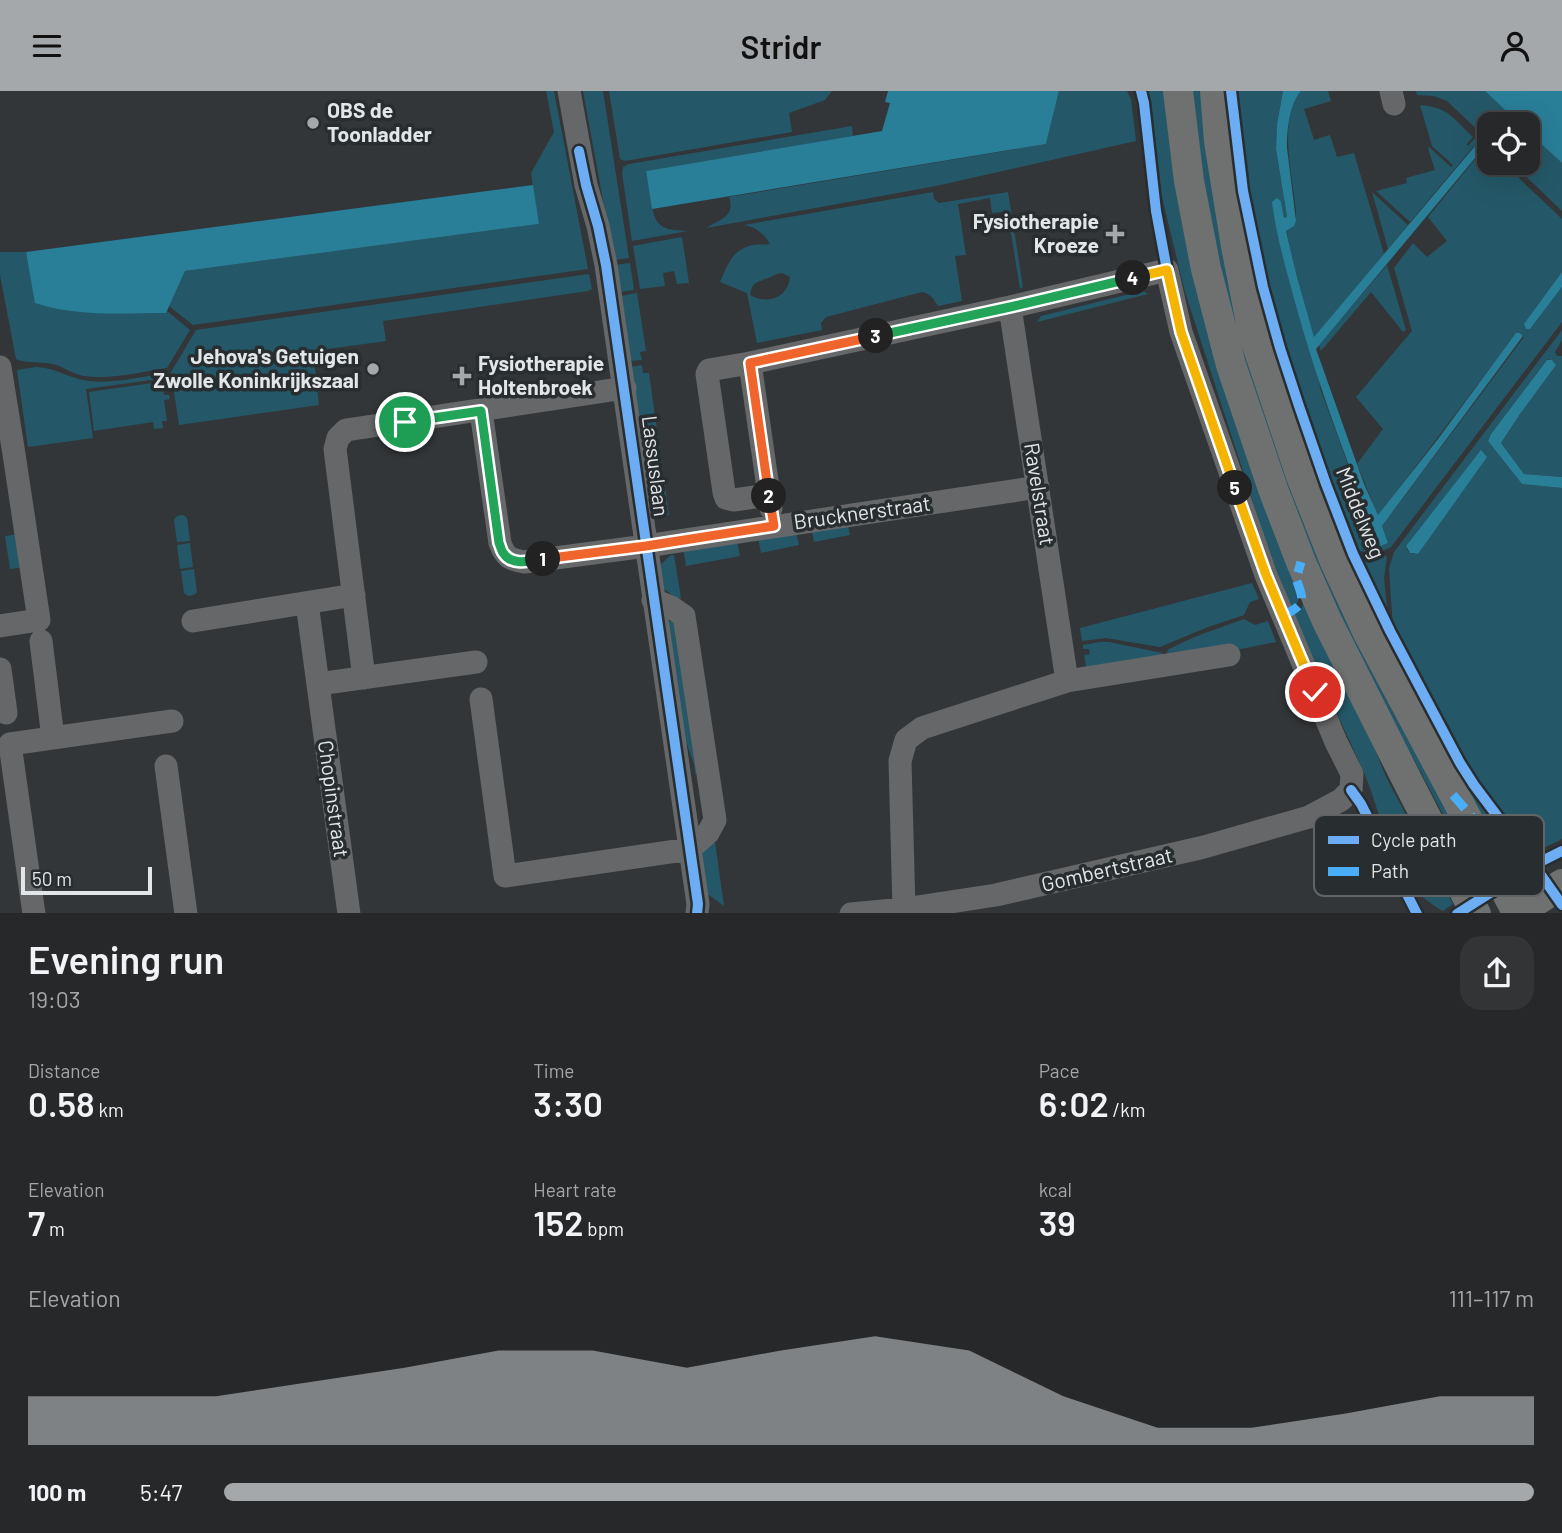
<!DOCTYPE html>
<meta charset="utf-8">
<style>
body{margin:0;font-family:Barlow,sans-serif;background:#323436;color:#f1f3f6;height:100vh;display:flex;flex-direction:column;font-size:26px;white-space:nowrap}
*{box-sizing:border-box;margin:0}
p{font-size:23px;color:#a4a6a8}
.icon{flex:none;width:38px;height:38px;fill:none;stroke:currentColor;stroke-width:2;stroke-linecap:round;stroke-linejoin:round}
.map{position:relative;height:822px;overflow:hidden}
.panel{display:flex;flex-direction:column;background:#26282a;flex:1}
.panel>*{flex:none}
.tools{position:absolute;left:1477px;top:21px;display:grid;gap:14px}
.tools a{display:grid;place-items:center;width:63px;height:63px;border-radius:14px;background:#26282a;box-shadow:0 7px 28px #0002,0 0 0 2px #424447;font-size:35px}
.scale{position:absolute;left:21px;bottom:18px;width:131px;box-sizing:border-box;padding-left:7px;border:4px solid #e3e6e8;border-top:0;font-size:19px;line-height:24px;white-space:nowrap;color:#e3e6e8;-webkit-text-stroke:5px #282d2f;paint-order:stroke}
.pin{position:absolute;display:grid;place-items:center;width:60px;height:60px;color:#fff;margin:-30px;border:4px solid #fff;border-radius:50%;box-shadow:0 2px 7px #0007}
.km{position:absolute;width:35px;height:35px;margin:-18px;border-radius:50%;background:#222;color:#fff;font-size:19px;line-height:35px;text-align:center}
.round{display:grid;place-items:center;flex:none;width:74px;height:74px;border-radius:21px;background:#323436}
.overview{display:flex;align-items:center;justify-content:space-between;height:119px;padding:0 28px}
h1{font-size:38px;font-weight:600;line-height:52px}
.stats{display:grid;grid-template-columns:repeat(3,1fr);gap:10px;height:119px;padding:7px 28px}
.stats div{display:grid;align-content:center}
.stats b{font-size:35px;font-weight:600}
.stats small{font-size:19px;font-weight:400}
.stats p{font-size:19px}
.chart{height:196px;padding:14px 28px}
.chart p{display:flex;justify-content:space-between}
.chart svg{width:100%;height:126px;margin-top:7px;fill:#a5a8aa;opacity:.7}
ul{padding:0 28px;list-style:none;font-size:23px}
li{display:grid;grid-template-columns:112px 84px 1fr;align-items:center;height:52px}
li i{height:18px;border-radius:9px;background:#a5a8aa}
header{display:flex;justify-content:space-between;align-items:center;height:91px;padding:0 28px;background:#a5a8aa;color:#111;font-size:32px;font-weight:600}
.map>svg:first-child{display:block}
</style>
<header><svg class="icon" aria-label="menu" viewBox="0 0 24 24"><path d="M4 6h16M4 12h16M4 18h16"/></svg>Stridr<svg class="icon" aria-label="person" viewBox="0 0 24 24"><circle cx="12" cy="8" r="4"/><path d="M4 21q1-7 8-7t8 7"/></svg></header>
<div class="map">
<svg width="1562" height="823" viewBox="0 0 1562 823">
<rect width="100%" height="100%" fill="#333638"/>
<path fill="#245868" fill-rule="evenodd" d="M 546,0 L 554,0 L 588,178 L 193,234 L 169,215 L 185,180 L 538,133 L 531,82 L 554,41 Z
M 583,0 L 603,0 L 629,167 L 614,169 Z
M 609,0 L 832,0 L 825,9 L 789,22 L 792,41 L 625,70 L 620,68 Z
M 1059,0 L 1127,0 L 1131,8 L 1136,50 L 936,95 L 706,137 C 720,129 736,125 729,106 L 1046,53 Z
M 1147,0 L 1169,0 L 1300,505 L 1296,515 L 1291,518 L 1262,439 L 1185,201 L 1161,102 L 1151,11 L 1149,10 Z
M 1187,0 L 1202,0 L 1236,211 L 1488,790 L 1481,795 L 1413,667 L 1371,597 L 1338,531 L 1233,250 Z
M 1235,0 L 1283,0 L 1277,33 L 1276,58 L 1287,126 L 1284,128 L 1281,110 L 1277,107 L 1321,300 L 1349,376 L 1382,455 L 1388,452 L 1382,435 L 1524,246 L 1520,242 L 1516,243 L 1378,425 L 1357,373 L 1383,338 L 1356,306 L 1412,240 L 1394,177 L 1413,152 L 1427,166 L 1447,150 L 1428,126 L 1481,61 L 1474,55 L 1410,131 L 1376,100 L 1407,92 L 1406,87 L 1435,79 L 1428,57 L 1429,56 L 1451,76 L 1453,74 L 1432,55 L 1420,14 C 1448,16 1453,27 1473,46 L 1467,53 L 1468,55 L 1476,46 L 1489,59 L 1489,72 L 1503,72 L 1562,128 L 1562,181 L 1524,234 L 1529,238 L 1530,238 L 1562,196 L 1562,231 L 1391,456 C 1382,462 1368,463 1357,459 C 1337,413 1321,366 1305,318 C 1287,266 1271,213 1259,159 C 1248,106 1241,53 1235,0 Z
M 1301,0 L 1328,0 L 1331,10 L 1304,18 L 1314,49 L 1330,44 L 1337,66 L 1354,62 L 1384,163 L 1314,247 L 1297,186 L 1286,139 C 1290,136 1294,132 1296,126 C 1297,120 1294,110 1294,104 C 1290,74 1280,24 1301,0 Z
M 1416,0 L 1485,0 L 1505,19 L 1491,33 L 1489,33 L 1486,40 L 1489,43 L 1489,50 L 1447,10 L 1434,5 L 1417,4 Z
M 1229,29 L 1251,162 L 1264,215 L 1296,316 L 1335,426 L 1377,521 L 1449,660 L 1470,695 L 1514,755 L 1498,747 L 1488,737 L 1346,472 L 1252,202 Z
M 852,35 L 853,45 L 646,80 C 648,91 650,102 652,114 C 655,138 666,139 688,140 L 632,150 L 622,82 L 623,76 L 629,73 Z
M 1528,41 L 1562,72 L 1562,120 L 1512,72 L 1528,72 Z
M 933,101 L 934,108 L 939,112 L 1008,101 L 1023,196 L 1020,198 L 1008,123 L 1002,123 L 1002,121 L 992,122 L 990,107 L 958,113 L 966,164 L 955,165 L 962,210 L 938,215 C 933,207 931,203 922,201 L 826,226 L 821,232 L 822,239 L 757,252 L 747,202 L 720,191 C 728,174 731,159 753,154 C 758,153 764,154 770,153 C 764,143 756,136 744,134 ZM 782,182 L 790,186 C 788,207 767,214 750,204 C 752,192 755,192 765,188 C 773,186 774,183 782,182 Z
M 1372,101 L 1408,134 L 1388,158 Z
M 682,146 L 689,192 L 677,193 L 674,180 L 663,182 L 665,195 L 640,198 L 633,155 Z
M 0,161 L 26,161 L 36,212 L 166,222 L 167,220 L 190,239 L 167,277 C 140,281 111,289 84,285 C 73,283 64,276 53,273 C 41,270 27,273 16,268 L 0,184 Z
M 630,172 L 634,199 L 620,201 L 615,174 Z
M 1387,174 L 1406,239 L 1403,241 L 1371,201 L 1321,260 L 1319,254 Z
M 589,183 L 592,198 L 588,200 L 383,230 L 386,250 L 313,260 L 319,314 L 179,334 L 171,281 L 196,239 Z
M 1142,200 L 1148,203 L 1037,231 L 1041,225 Z
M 637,202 L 646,260 L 640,261 L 642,269 L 630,270 L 621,205 Z
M 1562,239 L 1562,249 L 1555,261 L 1557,265 L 1562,265 L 1562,386 L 1524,383 L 1501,352 L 1520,323 L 1549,268 L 1547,269 L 1491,343 L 1488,350 L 1522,393 L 1562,397 L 1562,748 L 1531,763 L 1472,683 L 1393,537 L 1389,477 L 1394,461 ZM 1481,360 L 1445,424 L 1418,463 L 1412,463 L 1408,460 L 1406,455 Z
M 642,274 L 643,282 L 649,282 L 669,424 L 653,426 L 631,276 Z
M 36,276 C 57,277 70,288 89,290 C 113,293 139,286 162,283 L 166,287 L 86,298 L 93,347 L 28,356 L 17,279 Z
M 159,291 L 162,292 L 164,304 L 169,304 L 170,308 L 164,309 L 167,330 L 162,330 L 163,337 L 154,338 L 153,331 L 94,340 L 89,301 Z
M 183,424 L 187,427 L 190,450 L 177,451 L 174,429 L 177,425 Z
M 848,435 L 850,444 L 814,451 L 812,440 Z
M 796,442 L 799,454 L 761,462 L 758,447 Z
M 19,443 L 24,476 L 10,478 L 5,445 Z
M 737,450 L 740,465 L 686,475 L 683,456 Z
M 190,452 L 193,476 L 180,478 L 177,454 Z
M 1383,463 L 1387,466 L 1384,487 L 1388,526 L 1359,466 L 1372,466 Z
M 671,464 L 674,464 L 681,507 L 678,508 L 664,498 L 662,498 L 659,475 Z
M 194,478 L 197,501 L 194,504 L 188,505 L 184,502 L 181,480 Z
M 1252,492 L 1259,508 L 1250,511 L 1244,524 L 1208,536 L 1160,556 L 1106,547 L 1082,550 L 1080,537 Z
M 1304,509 L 1356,608 L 1385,684 L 1453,813 L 1443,820 C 1387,788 1387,737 1365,684 C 1342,632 1317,580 1293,528 L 1294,522 L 1301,519 Z
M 1244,528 L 1255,534 L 1268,530 L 1276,551 L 1231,560 L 1168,567 L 1167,561 L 1169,558 L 1194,546 Z
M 676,529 L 697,682 L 695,683 L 694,673 L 683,642 L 667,531 Z
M 1100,551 L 1109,551 L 1162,562 L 1164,567 L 1087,581 L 1084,564 L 1090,563 L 1089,558 L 1083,558 L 1083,554 Z
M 715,751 L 724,815 L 709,804 L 705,804 L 701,760 Z"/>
<path fill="#297e98" d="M 888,0 L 1059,0 L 1046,53 L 652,118 L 646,80 L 882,40 L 890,12 L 885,11 Z
M 1283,0 L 1301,0 C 1289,14 1287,39 1287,57 L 1296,130 L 1294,135 L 1286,140 L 1297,186 L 1314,246 L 1475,55 L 1481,60 L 1316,258 L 1364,393 L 1378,424 L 1438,348 L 1516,242 L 1520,242 L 1523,245 L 1382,435 L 1388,452 L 1381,455 C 1348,375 1318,295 1295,211 C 1286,178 1276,144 1272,111 L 1277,107 L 1281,110 L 1284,127 L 1287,126 L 1276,58 L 1277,33 Z
M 1485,0 L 1562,0 L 1562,72 L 1528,41 L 1528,33 L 1520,33 L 1511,24 L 1503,33 L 1491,33 L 1505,19 Z
M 533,94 L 539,133 L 185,180 L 166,222 C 123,222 77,226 35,212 L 26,161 Z
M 1562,181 L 1562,196 L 1530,238 L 1526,238 L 1524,233 Z
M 1547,269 L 1552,269 L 1556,274 L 1520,323 L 1501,352 L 1524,383 L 1562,386 L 1562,397 L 1522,393 L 1488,350 L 1491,343 Z
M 1481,359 L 1487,366 L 1418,463 L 1410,462 L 1406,455 Z"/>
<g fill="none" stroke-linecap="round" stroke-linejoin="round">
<path stroke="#666768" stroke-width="23" d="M 569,0 L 586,94 L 598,135 L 606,174 L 698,813 L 697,823
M 1391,0 L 1394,13
M 1010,216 L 1067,590
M 750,272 L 771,417
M 0,276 L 14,363 L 39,529 L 0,535
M 481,320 L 500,452 C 505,466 510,469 525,471 L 646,455 L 1038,396
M 769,404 L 734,409 L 726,407 L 724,401 L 707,283 L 709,279 L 750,272 L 1010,216 L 1167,179 L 1181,241 L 1266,484 L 1336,651 L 1352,683 L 1351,699 L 1341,709 L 1309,726 L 1204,756 L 996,804 L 904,818 L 851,823
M 307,512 L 349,823
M 193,530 L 354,504
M 41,550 L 53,647
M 0,578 L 6,622
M 364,587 L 335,358 L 338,347 L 346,339 L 625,297
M 318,593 L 476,571
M 481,608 L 505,785 L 690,758 L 708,742 L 715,729 L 684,525 L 671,516 L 653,509
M 166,675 L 186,823
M 904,818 L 900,670 L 906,649 L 922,637 L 1067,590 L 1229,564
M 34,823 L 10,653 L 172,630"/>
<path stroke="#6f7171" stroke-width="30" d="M 1178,0 L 1189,90 L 1206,178 L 1231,274 L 1273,398 L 1301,471 L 1327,530 L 1408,691 L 1476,823
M 1215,0 L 1219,50 L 1236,155 L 1253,242 L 1301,385 L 1335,471 L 1368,542 L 1518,823
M 1516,823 L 1562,793"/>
<path stroke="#49aef6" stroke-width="9" stroke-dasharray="18 9" stroke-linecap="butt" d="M 1283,525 C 1305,513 1305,511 1296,488 L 1301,471
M 1453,704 C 1473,726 1491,754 1522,760"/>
<g stroke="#282d2f" stroke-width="15">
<path id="cycleway" d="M 1141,0 L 1144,12 L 1156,120 L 1167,179
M 1231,0 L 1243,100 L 1263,196 L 1280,257 L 1299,315 L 1326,393 L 1353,463 L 1390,540 L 1460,672 L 1474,694 L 1534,774 L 1562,814
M 579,60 L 586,94 L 598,135 L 606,174 L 698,813 L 697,823
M 1351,699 L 1361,713 L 1417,823
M 1457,823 L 1534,774 L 1562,760"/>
</g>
<use href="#cycleway" stroke="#6dadf4" stroke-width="10"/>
</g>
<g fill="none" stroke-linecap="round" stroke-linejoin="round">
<g stroke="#fff" stroke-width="14">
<path id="split-1" d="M 405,331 L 481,320 L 499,452 C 501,456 501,460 504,463 C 512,475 531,470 543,468"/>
</g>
<g stroke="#fff" stroke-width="14">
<path id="split-2" d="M 543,468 L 646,455 L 774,435 L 769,405"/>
</g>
<g stroke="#fff" stroke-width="14">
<path id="split-3" d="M 769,405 L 750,272 L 876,245"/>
</g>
<g stroke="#fff" stroke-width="14">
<path id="split-4" d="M 876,245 L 1010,216 L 1133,187"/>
</g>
<g stroke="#fff" stroke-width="14">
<path id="split-5" d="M 1133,187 L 1167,179 L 1181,241 L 1235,397"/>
</g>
<g stroke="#fff" stroke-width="14">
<path id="split-6" d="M 1235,397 L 1266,484 L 1315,601"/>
</g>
<use href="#split-1" stroke="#22a559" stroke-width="9"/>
<use href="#split-2" stroke="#f0652b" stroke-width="9"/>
<use href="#split-3" stroke="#f0652b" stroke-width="9"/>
<use href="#split-4" stroke="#22a559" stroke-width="9"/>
<use href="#split-5" stroke="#f5b400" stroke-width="9"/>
<use href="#split-6" stroke="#f5b400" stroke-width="9"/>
</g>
<g fill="#a5a8aa" stroke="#282d2f" stroke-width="2.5">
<circle cx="313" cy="32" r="7"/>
<path d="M1111.5 132.5h7v7h7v7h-7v7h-7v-7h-7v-7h7z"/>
<circle cx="373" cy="278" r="7"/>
<path d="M458.5 274.5h7v7h7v7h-7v7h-7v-7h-7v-7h7z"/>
</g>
<g text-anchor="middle" stroke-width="7" stroke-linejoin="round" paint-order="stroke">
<g font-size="21" font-weight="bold" fill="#e3e6e8" stroke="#282d2f" text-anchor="start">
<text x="327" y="27">OBS de<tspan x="327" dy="24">Toonladder</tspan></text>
<text x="1099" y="138" text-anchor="end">Fysiotherapie<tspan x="1099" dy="24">Kroeze</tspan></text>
<text x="359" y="273" text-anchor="end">Jehova's Getuigen<tspan x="359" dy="24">Zwolle Koninkrijkszaal</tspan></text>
<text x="478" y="280">Fysiotherapie<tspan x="478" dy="24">Holtenbroek</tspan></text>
</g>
<g font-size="21" fill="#e3e6e8" stroke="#282d2f">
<text transform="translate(655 375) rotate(83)" y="7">Lassuslaan</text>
<text transform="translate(1039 403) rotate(81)" y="7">Ravelstraat</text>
<text transform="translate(862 422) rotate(-8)" y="7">Brucknerstraat</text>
<text transform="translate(1360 422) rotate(68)" y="7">Middelweg</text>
<text transform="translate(333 708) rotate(82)" y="7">Chopinstraat</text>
<text transform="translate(1107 779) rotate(-13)" y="7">Gombertstraat</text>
</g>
</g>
<rect x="1314" y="724" width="230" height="81" rx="10" fill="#282d2f" stroke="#606466" stroke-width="2"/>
<rect x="1328" y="745" width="31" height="8" fill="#6dadf4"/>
<rect x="1328" y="776" width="31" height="9" fill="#49aef6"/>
<g font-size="19" fill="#e3e6e8">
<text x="1371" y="756">Cycle path</text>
<text x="1371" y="787">Path</text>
</g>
</svg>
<div class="tools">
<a><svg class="icon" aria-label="locate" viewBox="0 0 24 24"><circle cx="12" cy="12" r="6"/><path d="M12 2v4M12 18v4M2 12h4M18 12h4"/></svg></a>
</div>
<div class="scale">50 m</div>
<div class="pin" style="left:405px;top:331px;background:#1e9e55"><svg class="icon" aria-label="arrive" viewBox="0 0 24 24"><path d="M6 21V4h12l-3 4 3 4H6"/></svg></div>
<div class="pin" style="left:1315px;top:601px;background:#d93025"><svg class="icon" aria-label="check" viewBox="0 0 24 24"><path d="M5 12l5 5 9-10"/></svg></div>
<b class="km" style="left:543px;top:468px">1</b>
<b class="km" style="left:769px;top:405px">2</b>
<b class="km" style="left:876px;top:245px">3</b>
<b class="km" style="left:1133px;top:187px">4</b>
<b class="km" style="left:1235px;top:397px">5</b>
</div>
<section class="panel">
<div class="overview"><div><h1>Evening run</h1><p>19:03</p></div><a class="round"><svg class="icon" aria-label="share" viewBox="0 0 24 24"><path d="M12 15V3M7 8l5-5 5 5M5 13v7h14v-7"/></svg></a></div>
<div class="stats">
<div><p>Distance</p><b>0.58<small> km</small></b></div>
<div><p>Time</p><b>3:30</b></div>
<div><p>Pace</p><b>6:02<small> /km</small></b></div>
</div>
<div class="stats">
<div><p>Elevation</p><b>7<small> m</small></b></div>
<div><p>Heart rate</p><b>152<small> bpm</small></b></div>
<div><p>kcal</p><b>39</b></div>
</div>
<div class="chart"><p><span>Elevation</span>111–117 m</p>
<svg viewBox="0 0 160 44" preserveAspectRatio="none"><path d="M0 44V27L10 27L20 27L30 22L40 17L50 11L60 11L70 17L80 11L90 6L100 11L110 27L120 38L130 38L140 33L150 27L160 27V44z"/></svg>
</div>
<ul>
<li><b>100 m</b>5:47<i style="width:100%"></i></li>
</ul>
</section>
